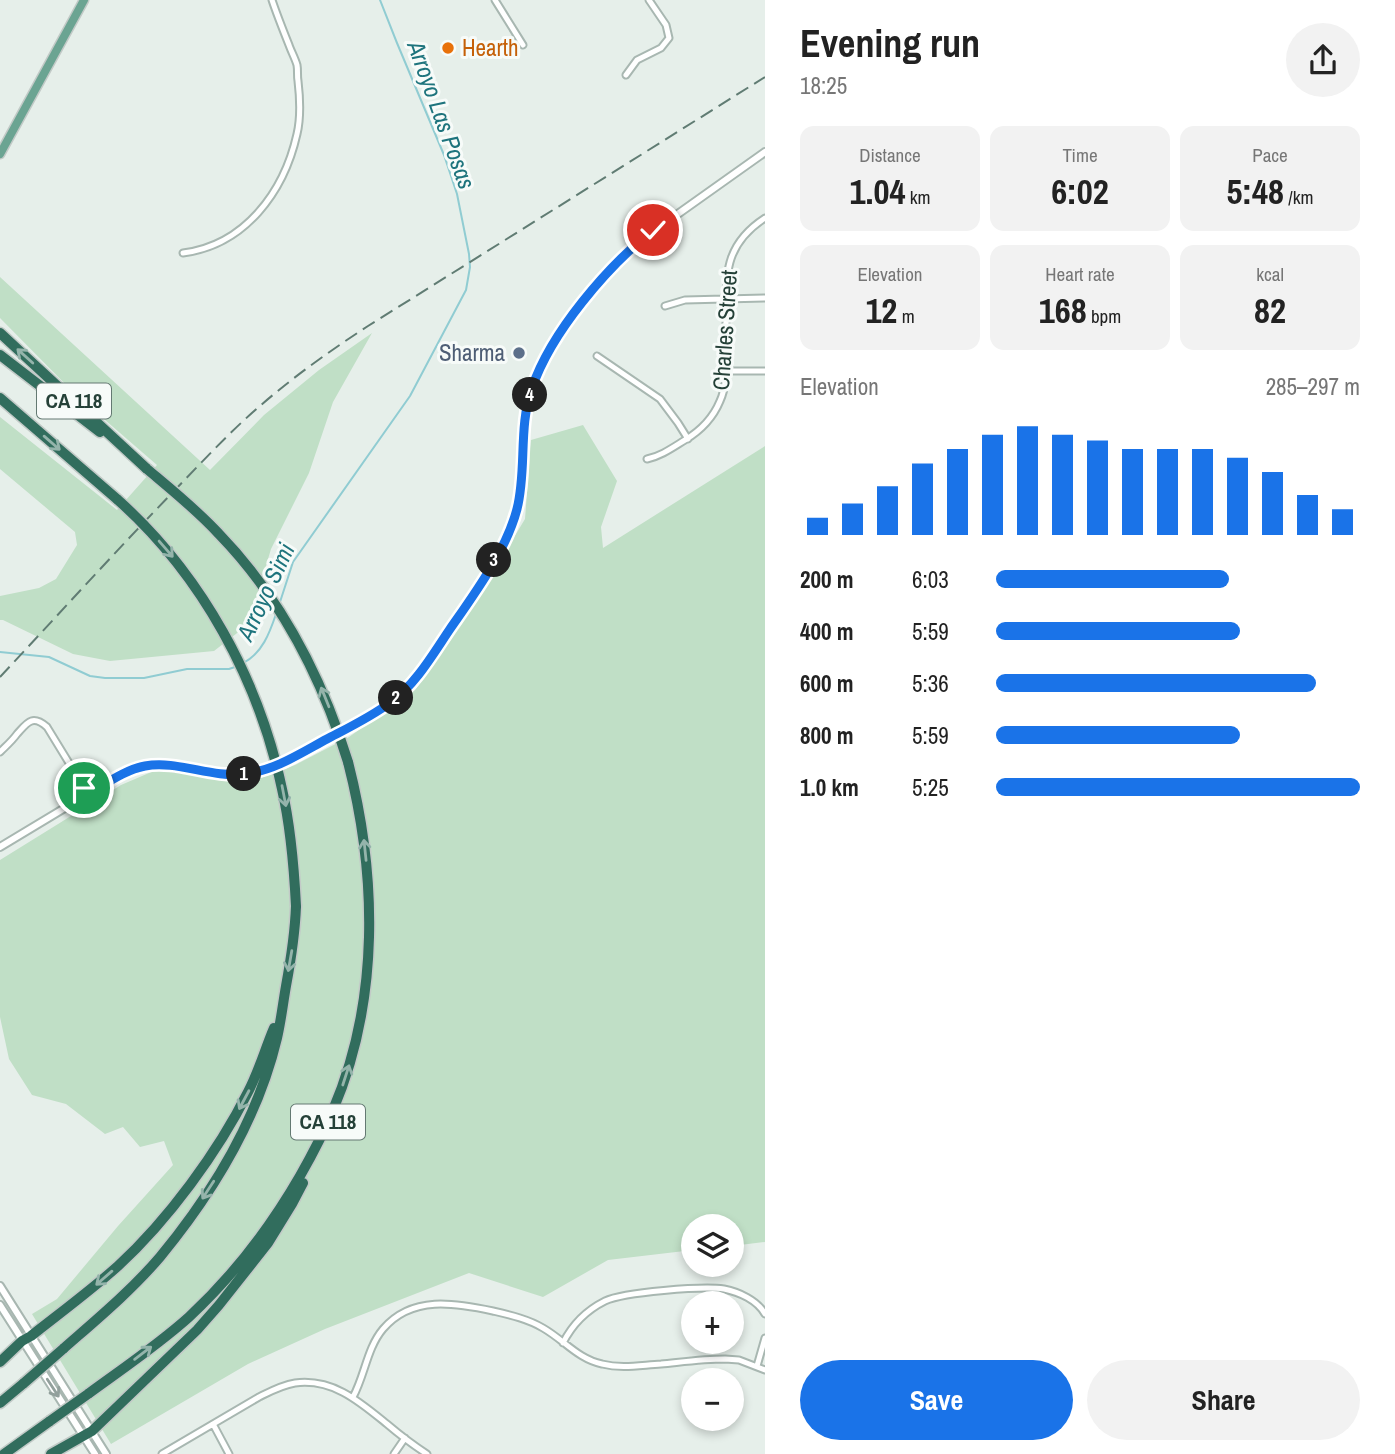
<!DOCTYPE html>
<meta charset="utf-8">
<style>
body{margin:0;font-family:"Archivo Narrow",sans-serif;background:#f2f2f2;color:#222;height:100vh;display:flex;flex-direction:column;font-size:26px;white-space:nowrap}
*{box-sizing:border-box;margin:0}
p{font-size:23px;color:#767676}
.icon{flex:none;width:38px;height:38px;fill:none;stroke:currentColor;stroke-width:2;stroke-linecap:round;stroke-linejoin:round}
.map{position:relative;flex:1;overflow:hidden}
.drawer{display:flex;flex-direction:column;background:#fff;width:630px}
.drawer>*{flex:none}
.fabs{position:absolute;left:681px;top:1214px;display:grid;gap:14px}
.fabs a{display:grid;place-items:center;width:63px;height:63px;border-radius:50%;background:#fff;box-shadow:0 4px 10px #0003;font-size:35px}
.pin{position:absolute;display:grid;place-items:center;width:60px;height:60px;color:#fff;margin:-30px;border:4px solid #fff;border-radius:50%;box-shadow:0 2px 7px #0007}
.km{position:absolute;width:35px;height:35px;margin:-18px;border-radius:50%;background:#222;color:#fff;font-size:19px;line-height:35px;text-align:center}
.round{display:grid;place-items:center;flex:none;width:74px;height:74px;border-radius:37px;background:#f2f2f2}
.headline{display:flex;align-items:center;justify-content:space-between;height:119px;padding:0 35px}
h1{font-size:38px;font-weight:700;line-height:52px}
.metrics{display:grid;grid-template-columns:repeat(3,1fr);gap:10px;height:119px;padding:7px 35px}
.metrics div{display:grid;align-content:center;border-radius:14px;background:#f2f2f2;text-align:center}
.metrics b{font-size:35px;font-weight:700}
.metrics small{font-size:19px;font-weight:400}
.metrics p{font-size:19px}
.chart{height:196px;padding:14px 35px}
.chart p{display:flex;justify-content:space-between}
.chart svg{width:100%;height:126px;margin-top:7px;stroke:#1a73e8;stroke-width:6}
.cta{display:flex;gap:14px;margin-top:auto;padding:14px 35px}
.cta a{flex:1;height:80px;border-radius:42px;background:#1a73e8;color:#fff;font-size:28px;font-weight:700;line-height:80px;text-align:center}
.cta a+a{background:#f2f2f2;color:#222}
ul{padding:0 35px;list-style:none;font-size:23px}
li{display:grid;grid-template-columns:112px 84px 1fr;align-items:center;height:52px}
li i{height:18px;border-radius:9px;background:#1a73e8}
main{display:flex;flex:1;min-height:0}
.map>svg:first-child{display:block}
</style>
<main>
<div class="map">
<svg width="765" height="1454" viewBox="0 0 765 1454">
<rect width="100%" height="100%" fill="#e6efea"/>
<path fill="#c0dfc6" d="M 0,277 L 210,470 L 264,415 L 319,370 L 372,333 L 333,402 L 309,473 L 271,549 L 255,603 L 241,630 L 214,651 L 110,661 L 73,654 L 3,620 L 0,620 L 0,596 L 39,588 L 56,579 L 77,545 L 75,532 L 0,469 L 0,417 L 117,510 L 157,465 L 75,394 L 0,318 Z
M 583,425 L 617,481 L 601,527 L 603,548 L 765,446 L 765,1242 L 732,1246 L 732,1227 L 693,1227 L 693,1250 L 608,1260 L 543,1297 L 469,1273 L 325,1329 L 248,1364 L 111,1444 L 32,1314 L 57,1299 L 118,1226 L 173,1165 L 164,1141 L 140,1147 L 123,1127 L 105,1134 L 66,1104 L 32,1095 L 9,1059 L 0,1017 L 0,860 L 121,785 L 156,770 L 250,782 L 295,765 L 349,737 L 415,690 L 472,607 L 525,519 L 531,440 Z"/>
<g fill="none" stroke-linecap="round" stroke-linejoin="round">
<path stroke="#90ccd2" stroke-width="2" d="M 280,602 L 293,562 L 410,396 L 466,290 L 470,267 L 469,254 L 457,194 L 444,155 L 397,43 L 380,0
M 0,652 L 49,657 L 90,676 L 105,678 L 144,678 L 187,669 L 229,669 L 235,667
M 243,663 C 262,654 270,632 276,614"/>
<g stroke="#a8b7b1" stroke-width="9">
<path id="minor" d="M 495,0 L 523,45
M 626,75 L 637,60 L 661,48 L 669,38 L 666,25 L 649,0
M 183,253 C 245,245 284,192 297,134 C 301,117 300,98 298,81 C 297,76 298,70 297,65 C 295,58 291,51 289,45 C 283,30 277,15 272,0
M 665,306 L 685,300 L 765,298
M 597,356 L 660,399 L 678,423 L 688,439
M 726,371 L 765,371
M 647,459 C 661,456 672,448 685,440 C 700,431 713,418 720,401 C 726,388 726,374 726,359 C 726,343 726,327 726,311 C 725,270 728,242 765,218
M 0,752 C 6,746 12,741 17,734 C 27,723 32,714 47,727 L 88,794
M 563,1343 C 572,1325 587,1310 605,1301 C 624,1292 703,1286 724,1289 C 739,1292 757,1300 765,1314
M 757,1366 L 765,1338
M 353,1397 C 365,1375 367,1348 383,1329 C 412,1295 455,1303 493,1311 C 510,1315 528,1319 543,1328 C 564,1340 578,1359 602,1364 C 622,1369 641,1365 661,1364 C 682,1362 703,1359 725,1359 L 739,1360 L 765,1370
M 213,1424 L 229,1454
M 162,1454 L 259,1397 C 271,1391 282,1385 295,1383 C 333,1378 360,1402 387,1424 C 400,1435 413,1445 427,1454
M 394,1454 L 405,1438"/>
</g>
<g stroke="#a8b7b1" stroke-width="10">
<path id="tertiary" d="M 0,847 L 88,794 L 125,772 L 135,768 L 157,765 L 227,775 L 253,773 L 286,761 L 348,728 L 390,703 L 402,694 L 412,682 L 434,652 L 484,579 L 508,534 L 517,508 L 520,492 L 525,418 L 531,391 L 546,356 L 565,325 L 608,272 L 637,243 L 765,152
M 0,1286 L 106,1454
M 0,1305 L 95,1454"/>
</g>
<g stroke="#c2cac7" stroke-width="11">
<path id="primary" d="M 0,154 L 84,0"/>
</g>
<g stroke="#c2cac7" stroke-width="13">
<path id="motorway" d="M 0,333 L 147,469
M 0,355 L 100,432
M 0,398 L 118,500
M 63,1349 C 96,1320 131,1291 160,1257 C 212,1194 258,1118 277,1038 C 281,1021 283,1003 286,986 C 291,959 295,933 296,906
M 0,1362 L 22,1341 L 31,1336 C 60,1313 90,1291 118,1266 C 168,1220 218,1152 248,1092 C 259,1071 265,1049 274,1028
M 88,1394 C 122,1369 158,1345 189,1317 C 233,1276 270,1228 300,1176 C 312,1155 324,1132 333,1110 C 380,1000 377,875 348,762
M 0,1403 L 24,1383
M 4,1454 L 50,1421
M 51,1454 L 92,1431 L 197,1330 L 219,1305 L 268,1243 L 292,1204 L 303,1183"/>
</g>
<use href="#minor" stroke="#fff" stroke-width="5"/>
<use href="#tertiary" stroke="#fff" stroke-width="6"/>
<use href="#primary" stroke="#6ba492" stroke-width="8"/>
<use href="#motorway" stroke="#316d5d" stroke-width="10"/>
<path stroke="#607c73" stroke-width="2" stroke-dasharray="14 7" stroke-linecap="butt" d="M 0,677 C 58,615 115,552 174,491 C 200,464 225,437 253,412 C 289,380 328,352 368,326 L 765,77"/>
<g stroke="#c2cac7" stroke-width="13" stroke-linecap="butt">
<path id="motorway-bridge" d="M 147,469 C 172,490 197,510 219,534 C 281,598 322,678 348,762
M 118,500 C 202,575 259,680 282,789 C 291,828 294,867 296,906
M 24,1383 L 63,1349
M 50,1421 L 88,1394"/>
</g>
<use href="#motorway-bridge" stroke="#316d5d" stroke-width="10"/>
</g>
<defs><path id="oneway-shaft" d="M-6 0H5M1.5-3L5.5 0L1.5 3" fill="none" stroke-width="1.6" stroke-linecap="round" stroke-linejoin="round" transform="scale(1.75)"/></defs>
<g stroke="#94b4ab">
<use href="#oneway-shaft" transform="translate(25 356) rotate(-138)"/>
<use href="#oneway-shaft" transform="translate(52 443) rotate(41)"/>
<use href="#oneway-shaft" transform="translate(166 549) rotate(49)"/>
<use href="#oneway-shaft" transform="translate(325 697) rotate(-112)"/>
<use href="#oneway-shaft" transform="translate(284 796) rotate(79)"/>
<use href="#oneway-shaft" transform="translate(365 850) rotate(-96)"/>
<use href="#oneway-shaft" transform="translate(290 961) rotate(100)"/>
<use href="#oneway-shaft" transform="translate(346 1075) rotate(-72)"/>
<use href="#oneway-shaft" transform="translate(244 1100) rotate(118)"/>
<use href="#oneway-shaft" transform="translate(208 1190) rotate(123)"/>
<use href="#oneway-shaft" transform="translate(104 1278) rotate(139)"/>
<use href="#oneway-shaft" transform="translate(143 1353) rotate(-37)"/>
</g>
<use stroke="#92a09c" href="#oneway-shaft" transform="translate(53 1388) rotate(57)"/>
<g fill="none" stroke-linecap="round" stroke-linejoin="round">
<g stroke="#fff" stroke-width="14">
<path id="route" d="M 84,788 L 88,794 C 106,784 124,770 145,766 C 177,760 211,778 244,774 C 274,771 301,753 327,739 C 348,728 371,717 391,702 C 416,684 433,654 450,629 C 475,593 506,551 517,509 C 527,470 518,427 532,388 C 551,332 607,267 653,230"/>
</g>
<use href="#route" stroke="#1a73e8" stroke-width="9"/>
</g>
<circle fill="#e8710a" stroke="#f7fbf9" stroke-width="2.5" cx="448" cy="48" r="7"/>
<circle fill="#5c6f8a" stroke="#f7fbf9" stroke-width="2.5" cx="519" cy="353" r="7"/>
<g text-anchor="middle" stroke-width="6" stroke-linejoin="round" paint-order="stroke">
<g fill="#f7fbf9" stroke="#647972" stroke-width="2">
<rect x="37" y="383.5" width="74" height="35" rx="5"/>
<rect x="291" y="1104.5" width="74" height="35" rx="5"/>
</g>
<g font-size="21" font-weight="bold" fill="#254138">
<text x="74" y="408">CA 118</text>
<text x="328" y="1129">CA 118</text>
</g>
<g font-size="23" fill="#c56008" stroke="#f7fbf9" text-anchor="start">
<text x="462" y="56">Hearth</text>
</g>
<g font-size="23" fill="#254138" stroke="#f7fbf9">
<text transform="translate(725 330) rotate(-86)" y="8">Charles Street</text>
</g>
<g font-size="23" fill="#4e5e75" stroke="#f7fbf9" text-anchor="end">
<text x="505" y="361">Sharma</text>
</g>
<g font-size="24" font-style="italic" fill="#1e747d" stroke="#f7fbf9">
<text transform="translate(441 115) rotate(70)" y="8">Arroyo Las Posas</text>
<text transform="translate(266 592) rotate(-65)" y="8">Arroyo Simi</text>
</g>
</g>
</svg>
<div class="fabs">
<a><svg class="icon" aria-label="layers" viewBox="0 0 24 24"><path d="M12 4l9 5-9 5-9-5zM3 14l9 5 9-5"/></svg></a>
<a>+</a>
<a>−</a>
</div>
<div class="pin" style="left:84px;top:788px;background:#1e9e55"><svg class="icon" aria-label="arrive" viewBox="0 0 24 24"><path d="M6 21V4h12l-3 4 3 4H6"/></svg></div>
<div class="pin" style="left:653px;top:230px;background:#d93025"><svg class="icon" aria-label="check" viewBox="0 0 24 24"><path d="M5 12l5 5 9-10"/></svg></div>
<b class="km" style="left:244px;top:774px">1</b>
<b class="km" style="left:396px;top:698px">2</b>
<b class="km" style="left:494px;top:560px">3</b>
<b class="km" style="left:530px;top:395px">4</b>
</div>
<section class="drawer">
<div class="headline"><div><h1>Evening run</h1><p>18:25</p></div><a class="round"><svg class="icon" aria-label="share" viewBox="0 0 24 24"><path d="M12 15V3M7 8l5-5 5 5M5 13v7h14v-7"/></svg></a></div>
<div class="metrics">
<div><p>Distance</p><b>1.04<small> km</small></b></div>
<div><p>Time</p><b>6:02</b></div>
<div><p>Pace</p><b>5:48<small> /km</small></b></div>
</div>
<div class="metrics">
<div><p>Elevation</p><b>12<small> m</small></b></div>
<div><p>Heart rate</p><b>168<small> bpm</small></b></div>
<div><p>kcal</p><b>82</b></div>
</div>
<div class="chart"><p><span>Elevation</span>285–297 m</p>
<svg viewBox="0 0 160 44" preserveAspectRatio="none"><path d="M5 44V38M15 44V33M25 44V27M35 44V19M45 44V14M55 44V9M65 44V6M75 44V9M85 44V11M95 44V14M105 44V14M115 44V14M125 44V17M135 44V22M145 44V30M155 44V35"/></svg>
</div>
<ul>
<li><b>200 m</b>6:03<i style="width:64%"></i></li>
<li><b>400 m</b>5:59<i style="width:67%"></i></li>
<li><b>600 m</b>5:36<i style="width:88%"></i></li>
<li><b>800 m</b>5:59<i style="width:67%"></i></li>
<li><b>1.0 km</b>5:25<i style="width:100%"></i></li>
</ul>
<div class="cta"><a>Save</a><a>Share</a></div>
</section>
</main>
